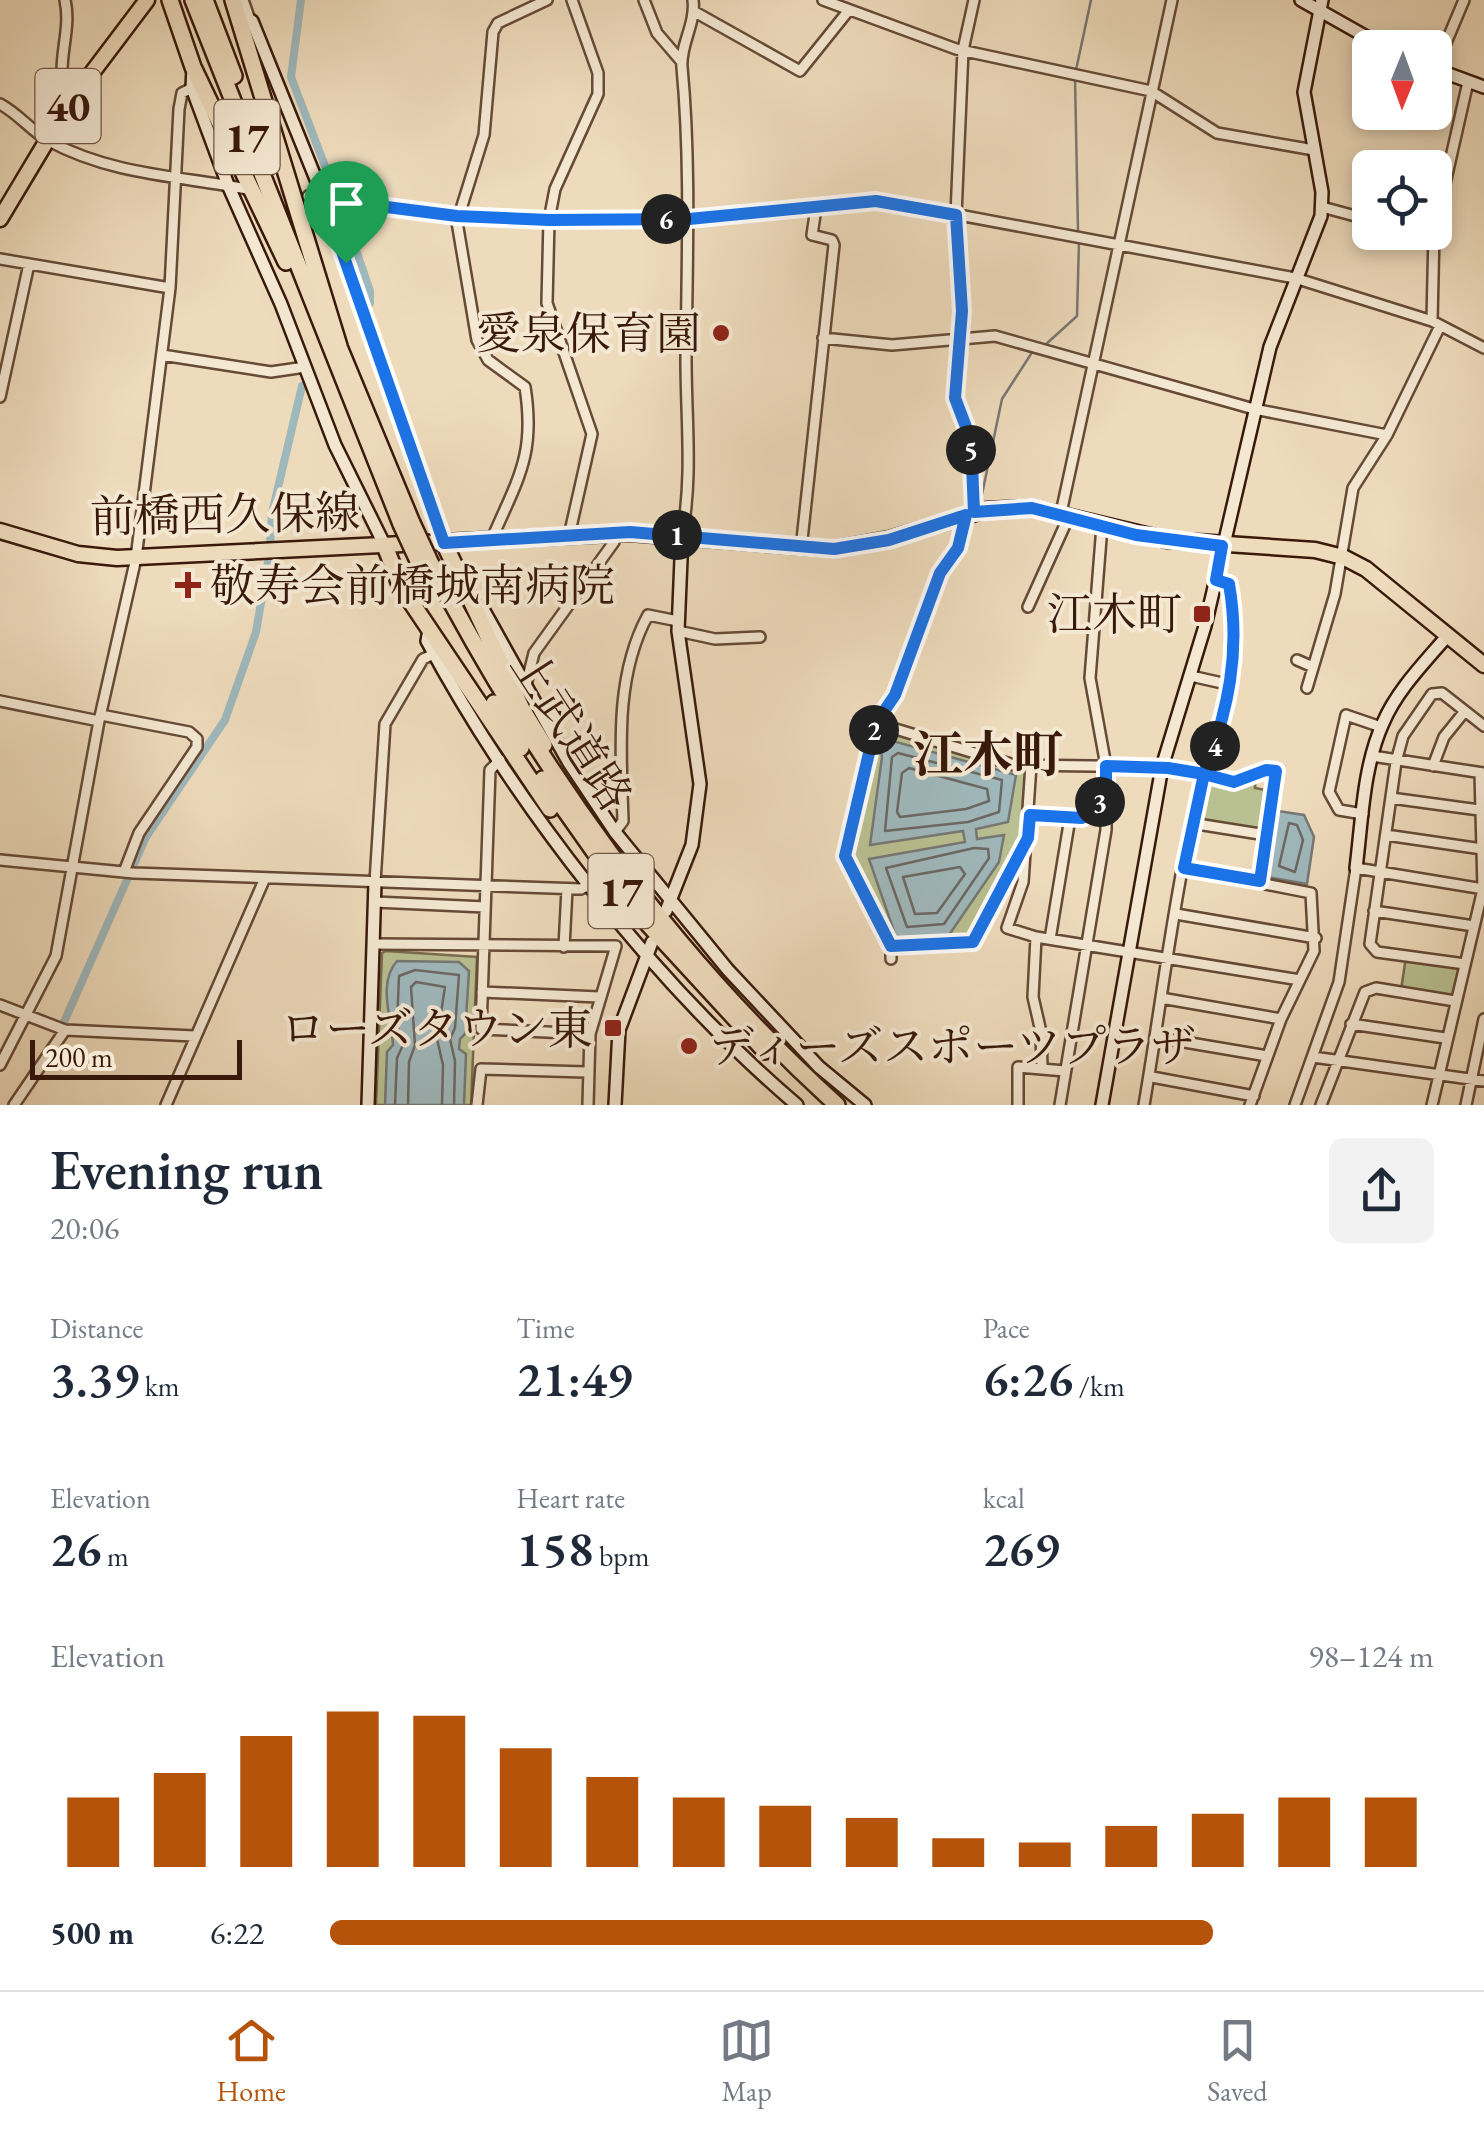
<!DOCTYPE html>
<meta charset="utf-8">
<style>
body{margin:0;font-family:"EB Garamond","Noto Serif JP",serif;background:#f2f2f3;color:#1f2937;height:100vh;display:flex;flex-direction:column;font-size:38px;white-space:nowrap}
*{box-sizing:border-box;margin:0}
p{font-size:32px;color:#747a83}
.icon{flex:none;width:55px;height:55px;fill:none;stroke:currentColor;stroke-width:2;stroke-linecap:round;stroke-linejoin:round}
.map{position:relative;height:1105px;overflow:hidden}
.sheet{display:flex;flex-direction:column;background:#fff;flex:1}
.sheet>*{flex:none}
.needle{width:65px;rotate:181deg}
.controls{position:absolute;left:1352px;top:30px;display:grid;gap:20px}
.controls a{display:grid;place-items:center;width:100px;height:100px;border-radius:15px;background:#fff;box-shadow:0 5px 15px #0003;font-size:50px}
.scale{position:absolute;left:30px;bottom:25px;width:212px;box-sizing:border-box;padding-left:10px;border:5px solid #39190a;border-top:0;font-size:28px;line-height:35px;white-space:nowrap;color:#39190a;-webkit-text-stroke:8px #f4e8d3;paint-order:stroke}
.pin{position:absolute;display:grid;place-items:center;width:85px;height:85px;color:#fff;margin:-102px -42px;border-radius:50% 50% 50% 0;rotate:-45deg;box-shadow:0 0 10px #0007}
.pin .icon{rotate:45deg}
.km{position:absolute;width:50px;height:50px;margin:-25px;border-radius:50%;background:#222;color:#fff;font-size:28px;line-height:50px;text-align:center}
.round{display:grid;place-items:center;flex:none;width:105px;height:105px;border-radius:15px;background:#f2f2f3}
.summary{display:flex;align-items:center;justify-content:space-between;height:170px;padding:0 50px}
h1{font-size:55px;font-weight:600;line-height:75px}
.stats{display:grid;grid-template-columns:repeat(3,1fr);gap:15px;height:170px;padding:10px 50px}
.stats div{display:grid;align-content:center}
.stats b{font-size:50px;font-weight:600}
.stats small{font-size:28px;font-weight:400}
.stats p{font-size:28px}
.chart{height:280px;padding:20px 50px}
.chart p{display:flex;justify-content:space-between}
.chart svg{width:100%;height:180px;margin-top:10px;stroke:#b45309;stroke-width:6}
ul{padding:0 50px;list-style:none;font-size:32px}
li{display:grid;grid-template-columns:160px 120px 1fr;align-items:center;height:75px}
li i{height:25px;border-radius:12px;background:#b45309}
.dock{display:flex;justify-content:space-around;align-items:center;height:140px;border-top:2px solid #e0e1e3;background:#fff;font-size:28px;color:#747a83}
.dock a{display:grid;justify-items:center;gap:5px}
.dock .current{color:#b45309}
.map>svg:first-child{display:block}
</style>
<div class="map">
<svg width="1484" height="1105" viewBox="0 0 1484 1105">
<rect width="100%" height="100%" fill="#eedbbc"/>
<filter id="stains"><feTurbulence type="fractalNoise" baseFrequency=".002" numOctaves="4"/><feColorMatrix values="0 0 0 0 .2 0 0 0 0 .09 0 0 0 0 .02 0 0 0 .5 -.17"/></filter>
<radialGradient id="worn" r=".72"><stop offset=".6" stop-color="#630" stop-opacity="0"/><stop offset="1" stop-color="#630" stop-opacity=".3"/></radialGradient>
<path fill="#b9c091" stroke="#796c4e" stroke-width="2.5" d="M 877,728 L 1027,769 L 1022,836 L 971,938 L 894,942 L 851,857 Z
M 1256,776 L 1255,788 L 1271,791 L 1262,832 L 1199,822 L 1195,817 L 1205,780 L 1232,786 Z
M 386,951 L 477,957 L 471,1105 L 376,1105 L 382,953 Z
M 1406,957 L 1458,966 L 1461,971 L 1454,995 L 1401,990 Z"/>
<path fill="#9fb8bc" stroke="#767875" stroke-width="2.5" d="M 877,731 L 885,739 L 1016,775 L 1008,822 L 976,829 L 977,839 L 1004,835 L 999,862 L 949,935 L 897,940 L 869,859 L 965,842 L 963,831 L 870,845 L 882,757 Z
M 1278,811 L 1304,815 L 1314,837 L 1307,884 L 1267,877 Z
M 397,961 L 459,962 L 469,971 L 465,1034 L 460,1039 L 459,1049 L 466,1054 L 464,1105 L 385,1105 L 387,1052 L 393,1045 C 392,1020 377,983 397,961 Z"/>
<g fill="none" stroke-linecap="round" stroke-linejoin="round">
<path stroke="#6c6863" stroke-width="2.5" d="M 898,753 L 1002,780 L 999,812 L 968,822 L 885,831 L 892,757 Z
M 909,768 L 987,789 L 989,801 L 966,809 L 900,817 L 897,812 L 902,773 Z
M 1289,823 L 1297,825 L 1303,840 L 1295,872 L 1279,866 Z
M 974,848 L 988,849 L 989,858 L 944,924 L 907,927 L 886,868 Z
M 960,867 L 965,874 L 937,913 L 915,914 L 903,877 Z
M 395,1105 L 397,1058 L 403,1045 L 397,1024 L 399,976 L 415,970 L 459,975 L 455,1028 L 450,1039 L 455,1061 L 454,1105
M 408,1105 L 409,1062 L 415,1045 L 411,987 L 416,982 L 445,987 L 437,1039 L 443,1065 L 442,1105"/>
<path stroke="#767875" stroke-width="2.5" d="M 1076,70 L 1091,0
M 1075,78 L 1078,231
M 1044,346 L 1077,316 L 1079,241
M 981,499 L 1002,399 L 1031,354"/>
<path stroke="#9fb8bc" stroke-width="8" d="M 301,0 L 291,77 L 336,195
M 341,206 L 370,291 L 370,303
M 270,545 L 272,513 L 302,386
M 60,1031 L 146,837 L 225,720 L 256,632 L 269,556"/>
<path stroke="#cab498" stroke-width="9" stroke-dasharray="9 4.5" stroke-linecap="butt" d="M 266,191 L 308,196"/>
<g stroke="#664a36" stroke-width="14">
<path id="street" d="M 65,0 C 73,36 51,68 70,102
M 243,0 L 249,17
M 644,0 L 657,33 L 681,61
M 823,0 L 956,49 L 1151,91 L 1217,133 L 1314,150
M 695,12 L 800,71 L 849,10
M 1435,69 L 1464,0
M 0,104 C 19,114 31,131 49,141 C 112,175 179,176 247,189
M 308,196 L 457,216 L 549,220 L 689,219 L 890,202 L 1295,278 L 1432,321 L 1484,348
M 1322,207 L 1370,220
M 1435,228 L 1468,82
M 1417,232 L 1433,236
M 0,259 L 170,288
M 1432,321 L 1434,232
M 823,338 L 892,345 L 995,336 L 1254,409 L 1387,435
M 162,355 L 271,372 L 305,367
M 0,397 L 29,264
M 974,513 L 971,440 L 955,398 L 963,311 L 956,215 L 963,50 L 974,0
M 1061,513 L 1172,0
M 682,535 C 693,475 686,420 686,359 C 687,262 691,164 682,67 C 680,45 696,24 693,0
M 569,536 L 592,434 L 547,303 L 549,220 L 555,189 L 598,94 L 598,73 L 572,0
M 491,541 C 517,480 536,456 525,387 L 488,360 L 477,340 L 457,222 L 484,135 L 493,32 L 498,23 L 547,0
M 801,549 L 834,245 L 832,240 L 812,235 L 816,208
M 1028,607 L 1069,516
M 678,631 L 715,639 L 760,637
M 1297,660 L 1313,667
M 1191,676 L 1231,685
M 526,685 L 534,653 L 614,542 L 616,533
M 1307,688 L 1335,594 L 1353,488 L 1387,435 L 1440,326
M 0,701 L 99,721
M 101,715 L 189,732 L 197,739 L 197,747 L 139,833 L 124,872
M 876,723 L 1014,765 L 1169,767 L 1234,783 L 1274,769 L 1260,881
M 1372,756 L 1483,773
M 500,760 L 490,770 L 481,1029 L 590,1034
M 1031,765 L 1023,882 L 1007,928 L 1036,937 L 1300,980
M 1433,766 L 1444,737 L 1465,711
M 1391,798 L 1479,810
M 1363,814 L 1339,810 L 1329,792 L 1346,715 L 1381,727
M 1030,815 L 1081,818 L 1106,797
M 1191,823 L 1266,835
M 615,832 L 623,821 C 621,753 614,677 648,615 L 678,621
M 1386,835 L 1482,849
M 0,860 L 134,873 L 581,889 L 590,884
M 1183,868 L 1311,893 L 1314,951 L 1281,1019 L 1250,1105
M 375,882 L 385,724 L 423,659 L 434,654
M 375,902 L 485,907
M 1374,911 L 1474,926
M 1176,914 L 1316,938
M 1036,937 L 1033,997 L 1041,1032 L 1042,1067
M 1050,939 L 1070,818
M 374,944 L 616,946 L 590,1034 L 588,1105
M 891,946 L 973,942 L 1026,841
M 564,947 L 567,889
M 891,959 L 891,946 L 845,855 L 876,723 L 895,695 L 941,573 L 958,547 L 966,515
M 1465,964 L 1377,952 L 1370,944 L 1396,762 L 1403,736 L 1432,694 L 1442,693 L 1484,726
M 482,992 L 599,997
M 1161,998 L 1281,1019
M 0,1005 L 65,1030 L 194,1036
M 1351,1024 L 1445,1038
M 1155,1037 L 1267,1056
M 1313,1057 L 1484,1081
M 0,1065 L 56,956 L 99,721 L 136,558 L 170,288 L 179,109 L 182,93 L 192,88
M 1152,1077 L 1254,1096
M 14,1105 L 65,1030
M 166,1105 L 265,878
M 477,1105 L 481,1069 L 586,1072
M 1018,1105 L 1018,1067 L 1065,1071
M 1060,1105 L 1106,830 L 1106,766 L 1090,678 L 1102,526
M 1144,1105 C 1160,1012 1171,917 1191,824 C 1210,735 1247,681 1229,585 L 1216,580
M 1295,1105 L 1339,982 L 1356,868 L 1484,889
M 1321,1105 L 1365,992 L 1376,988 L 1455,1001
M 1432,1105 L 1483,889 L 1480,773
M 1466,1105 L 1484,1019"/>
</g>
<g stroke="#39190a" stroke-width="16">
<path id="secondary" d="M 1301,0 L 1386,48
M 242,17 L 252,21 L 324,199 L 444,543
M 193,67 L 192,88 L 228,185 L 281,304 L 335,445 L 385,546
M 1435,69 L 1484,87
M 475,607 L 484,611 L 569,763 L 615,832 L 728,970 L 819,1067 L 865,1105
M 429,630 L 427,641 C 515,805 655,984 797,1105
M 1356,868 C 1362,821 1363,767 1383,723 C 1397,690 1425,662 1448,635
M 666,911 L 692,845 L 700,784 L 678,631 L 682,535
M 368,1105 L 375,882
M 615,1105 L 619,1030 L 652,942
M 1102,1105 L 1162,767 L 1205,626 L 1270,347 L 1321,216 L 1322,192 L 1304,92 L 1322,0"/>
</g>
<g stroke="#39190a" stroke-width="19">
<path id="primary" d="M 0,219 L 70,102 L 147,0
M 0,531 L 78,554 L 117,558 L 630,533 L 834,549 L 889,539 L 986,510 L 1032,508 L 1167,540 L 1315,550 L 1343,557 L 1366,569 L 1484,665"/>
</g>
<g stroke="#39190a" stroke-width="20">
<path id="highway" d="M 170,0 L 193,67 L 286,262
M 193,0 L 401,524
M 205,0 L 234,76
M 233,0 L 339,346
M 340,349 L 412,523
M 444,543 L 522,709 L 544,745
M 385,546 L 401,587 L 550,809
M 431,564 C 537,767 667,951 837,1105
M 494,703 L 521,748
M 543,779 L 636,911 L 765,1051"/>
</g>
<use href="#street" stroke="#f4e8d3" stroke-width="9"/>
<use href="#secondary" stroke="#f4e8d3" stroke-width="11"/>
<use href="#primary" stroke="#eedbbc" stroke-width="14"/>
<use href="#highway" stroke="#eedbbc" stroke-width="15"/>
<g stroke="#39190a" stroke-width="20" stroke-linecap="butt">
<path id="highway-bridge" d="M 412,523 L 431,564
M 401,524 L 420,565"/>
</g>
<use href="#highway-bridge" stroke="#eedbbc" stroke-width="15"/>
</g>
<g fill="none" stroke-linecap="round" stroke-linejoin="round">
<g stroke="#fff" stroke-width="20">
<path id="route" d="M 346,263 L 444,543 L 630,532 L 834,549 L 889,540 L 966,515 L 958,548 L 940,573 L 895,695 L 876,723 L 845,856 L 891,946 L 973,942 L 1028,838 L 1030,815 L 1082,818 L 1106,797 L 1106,766 L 1168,768 L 1204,774 L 1184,868 L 1260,881 L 1276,771 L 1266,770 L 1234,782 L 1204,774 C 1228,711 1241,652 1229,584 L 1216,580 L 1222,546 L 1136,535 L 1032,508 L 974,512 L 971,440 L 955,398 L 962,311 L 956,215 L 876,201 L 689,219 L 549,220 L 457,216 L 324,199 L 346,263"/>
</g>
<use href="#route" stroke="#1a73e8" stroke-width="12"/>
</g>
<g fill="#8f2418" stroke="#f4e8d3" stroke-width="4">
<circle cx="721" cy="333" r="10"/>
<path d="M183 570h10v10h10v10h-10v10h-10v-10h-10v-10h10z"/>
<rect x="1192" y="604" width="20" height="20" rx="5"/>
<rect x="603" y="1018" width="20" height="20" rx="5"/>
<circle cx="689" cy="1046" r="10"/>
</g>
<g text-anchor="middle" stroke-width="8" stroke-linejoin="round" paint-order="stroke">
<g fill="#f4e8d3" stroke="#715746" stroke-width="2.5">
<rect x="35.5" y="69" width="65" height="74" rx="8"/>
<rect x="214.5" y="100" width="65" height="74" rx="8"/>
<rect x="588.5" y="854" width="65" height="74" rx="8"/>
</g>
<g font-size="42" font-weight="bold" fill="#39190a">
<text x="68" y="121">40</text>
<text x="247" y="152">17</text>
<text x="621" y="906">17</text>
</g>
<g font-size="45" fill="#39190a" stroke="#f4e8d3" text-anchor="end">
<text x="701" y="349">愛泉保育園</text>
<text x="210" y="601" text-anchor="start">敬寿会前橋城南病院</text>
<text x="1182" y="630">江木町</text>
<text x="593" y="1044">ローズタウン東</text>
<text x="709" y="1062" text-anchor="start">ディーズスポーツプラザ</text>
</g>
<g font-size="45" fill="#39190a" stroke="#f4e8d3">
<text transform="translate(225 514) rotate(-1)" y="16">前橋西久保線</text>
<text transform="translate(572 730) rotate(57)" y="16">上武道路</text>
</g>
<g font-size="50" font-weight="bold" fill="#39190a" stroke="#f4e8d3">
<text x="988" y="772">江木町</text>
</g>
</g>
<rect width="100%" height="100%" filter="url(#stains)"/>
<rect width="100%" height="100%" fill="url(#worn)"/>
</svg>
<div class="controls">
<a><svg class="needle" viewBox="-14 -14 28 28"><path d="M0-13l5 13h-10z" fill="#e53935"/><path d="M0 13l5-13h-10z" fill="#747a83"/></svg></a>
<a><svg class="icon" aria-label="locate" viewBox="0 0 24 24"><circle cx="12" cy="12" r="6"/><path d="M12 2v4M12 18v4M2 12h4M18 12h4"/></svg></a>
</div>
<div class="scale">200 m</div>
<div class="pin" style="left:346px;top:263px;background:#1e9e55"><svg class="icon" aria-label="arrive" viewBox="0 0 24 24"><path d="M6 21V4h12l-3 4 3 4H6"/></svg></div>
<b class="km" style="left:677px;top:535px">1</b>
<b class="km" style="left:874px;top:730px">2</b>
<b class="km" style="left:1100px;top:802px">3</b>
<b class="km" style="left:1215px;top:746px">4</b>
<b class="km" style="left:971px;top:450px">5</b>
<b class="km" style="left:666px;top:219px">6</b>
</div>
<section class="sheet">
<div class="summary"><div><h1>Evening run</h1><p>20:06</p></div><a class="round"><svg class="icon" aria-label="share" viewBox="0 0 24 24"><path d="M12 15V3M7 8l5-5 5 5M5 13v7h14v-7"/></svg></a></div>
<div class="stats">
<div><p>Distance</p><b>3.39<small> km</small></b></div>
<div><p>Time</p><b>21:49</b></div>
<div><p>Pace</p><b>6:26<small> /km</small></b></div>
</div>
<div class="stats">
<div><p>Elevation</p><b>26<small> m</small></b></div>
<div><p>Heart rate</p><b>158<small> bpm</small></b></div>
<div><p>kcal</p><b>269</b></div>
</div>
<div class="chart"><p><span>Elevation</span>98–124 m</p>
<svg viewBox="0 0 160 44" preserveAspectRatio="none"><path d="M5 44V27M15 44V21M25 44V12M35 44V6M45 44V7M55 44V15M65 44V22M75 44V27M85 44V29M95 44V32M105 44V37M115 44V38M125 44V34M135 44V31M145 44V27M155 44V27"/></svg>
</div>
<ul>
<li><b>500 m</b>6:22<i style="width:80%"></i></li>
</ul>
</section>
<nav class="dock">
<a class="current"><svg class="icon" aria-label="home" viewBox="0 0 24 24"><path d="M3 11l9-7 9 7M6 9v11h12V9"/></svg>Home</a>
<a><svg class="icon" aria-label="map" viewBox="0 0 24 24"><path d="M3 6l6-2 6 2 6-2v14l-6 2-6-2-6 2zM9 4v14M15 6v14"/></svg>Map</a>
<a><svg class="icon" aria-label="saved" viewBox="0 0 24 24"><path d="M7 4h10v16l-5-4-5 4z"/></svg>Saved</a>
</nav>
